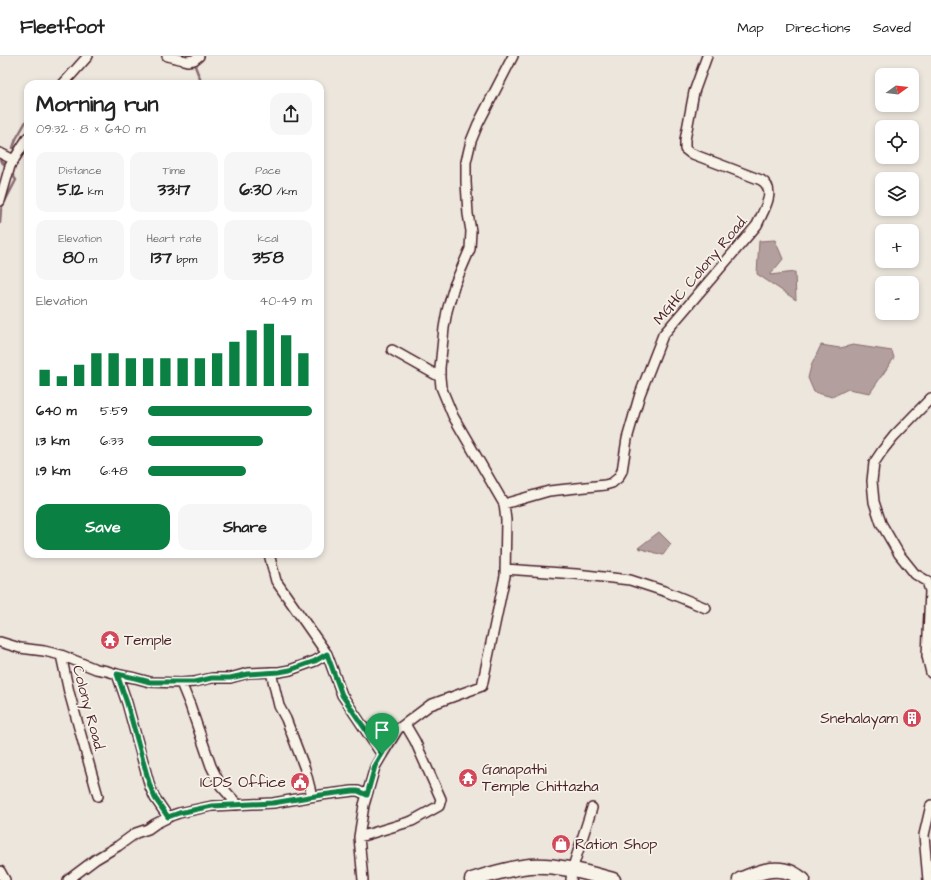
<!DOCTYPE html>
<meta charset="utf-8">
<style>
body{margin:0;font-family:"Architects Daughter",sans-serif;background:#f6f6f6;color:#222;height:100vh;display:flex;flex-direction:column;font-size:15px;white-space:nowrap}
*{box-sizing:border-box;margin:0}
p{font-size:13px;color:#767676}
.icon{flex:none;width:22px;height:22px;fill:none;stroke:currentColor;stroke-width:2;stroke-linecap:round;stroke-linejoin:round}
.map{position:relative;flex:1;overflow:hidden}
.side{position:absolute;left:24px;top:24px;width:300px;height:478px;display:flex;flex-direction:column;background:#fff;border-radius:12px;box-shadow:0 2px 6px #0003}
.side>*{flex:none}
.needle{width:26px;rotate:75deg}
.buttons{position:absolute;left:875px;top:12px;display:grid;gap:8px}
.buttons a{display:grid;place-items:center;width:44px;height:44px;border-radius:8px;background:#fff;box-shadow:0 2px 6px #0003;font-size:20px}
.pin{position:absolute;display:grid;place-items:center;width:34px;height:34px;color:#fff;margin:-41px -17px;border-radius:50% 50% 50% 0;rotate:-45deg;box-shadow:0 0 4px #0007}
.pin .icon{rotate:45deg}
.round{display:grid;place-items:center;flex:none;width:42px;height:42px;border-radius:12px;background:#f6f6f6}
.overview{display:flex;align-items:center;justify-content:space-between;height:68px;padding:0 12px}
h1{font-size:22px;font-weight:700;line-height:30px}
.figures{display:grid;grid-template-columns:repeat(3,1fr);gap:6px;height:68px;padding:4px 12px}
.figures div{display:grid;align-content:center;border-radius:10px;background:#f6f6f6;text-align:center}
.figures b{font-size:17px;font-weight:700}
.figures small{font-size:11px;font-weight:400}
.figures p{font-size:11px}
.chart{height:112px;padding:8px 12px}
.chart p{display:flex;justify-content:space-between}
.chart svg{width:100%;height:72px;margin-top:4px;stroke:#0b8043;stroke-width:6}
.cta{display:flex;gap:8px;margin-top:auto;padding:8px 12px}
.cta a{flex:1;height:46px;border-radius:12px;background:#0b8043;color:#fff;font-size:16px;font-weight:700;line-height:46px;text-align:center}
.cta a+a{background:#f6f6f6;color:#222}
ul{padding:0 12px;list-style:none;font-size:13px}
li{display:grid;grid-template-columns:64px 48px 1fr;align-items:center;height:30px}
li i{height:10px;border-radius:5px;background:#0b8043}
header{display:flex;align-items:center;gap:24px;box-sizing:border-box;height:56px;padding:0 20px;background:#fff;border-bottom:1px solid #e0e0e0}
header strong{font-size:19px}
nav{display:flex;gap:22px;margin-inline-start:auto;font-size:14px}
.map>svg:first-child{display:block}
</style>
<header>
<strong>Fleetfoot</strong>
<nav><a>Map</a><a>Directions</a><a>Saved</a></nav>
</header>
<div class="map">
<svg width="931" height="824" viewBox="0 0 931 824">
<rect width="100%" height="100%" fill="#ece6dd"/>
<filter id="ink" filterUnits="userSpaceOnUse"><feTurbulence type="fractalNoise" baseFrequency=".025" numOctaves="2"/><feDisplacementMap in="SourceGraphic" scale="8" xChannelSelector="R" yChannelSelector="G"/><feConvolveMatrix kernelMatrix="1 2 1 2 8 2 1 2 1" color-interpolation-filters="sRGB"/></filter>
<g filter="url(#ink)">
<path fill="#b39f9d" stroke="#896c6f" d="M 775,184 L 783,203 L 770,219 L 795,216 L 796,244 L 757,218 L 759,185 Z
M 821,289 L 840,292 L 853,289 L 892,295 L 894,302 L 870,337 L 848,333 L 832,341 L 814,336 L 808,322 L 811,310 Z
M 659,476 L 671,488 L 663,499 L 638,492 Z"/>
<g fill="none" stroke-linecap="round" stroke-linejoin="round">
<path stroke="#896c6f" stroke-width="2.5" d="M 195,10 L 202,28
M 47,28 L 48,26 L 55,28
M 13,92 L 16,83 L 28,62
M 0,104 L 7,111
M 0,167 L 1,153 L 16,124 L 11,117"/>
<g stroke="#4a1f2b" stroke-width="12">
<path id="minor" d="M 167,0 L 187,5 L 194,4 L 199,0
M 63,28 L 88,0
M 0,97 L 14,104
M 0,145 L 10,110 L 28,81
M 392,294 L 440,321
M 931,342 L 894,380 L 882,395 L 874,407 L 872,425 L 874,446 L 881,467 L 899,498 L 915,518 L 927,525 L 930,535 L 927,600 L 931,617
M 504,448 L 549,435 L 605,429 L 612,427 L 618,422 L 622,415 L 627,383 L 640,338 L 663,279 L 757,169 C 763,155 778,134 761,124 L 690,97 L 685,93 L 685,84 L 694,36 L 707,0
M 269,498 L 276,525 L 327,598 L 342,639 L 382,699
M 505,513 L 576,518 L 630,524 L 667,536 L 706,552
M 0,586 L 20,592 L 44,595 L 61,599
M 271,616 L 279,650 L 286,663 L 305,713 L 312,740
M 117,618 L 127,647 L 150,731 L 155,742 L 168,761
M 181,627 L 190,649 L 211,710 L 221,730 L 238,749
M 98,740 L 69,636 L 61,599 L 96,613 L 107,615 L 120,619 L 135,622 L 150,626 L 181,627 L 194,626 L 212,622 L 230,622 L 248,617 L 271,616 L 279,616 L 290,614 L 315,605 L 327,598
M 359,781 L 412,765 L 439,750 L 441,743 L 415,685 L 405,668
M 0,815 L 5,824
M 68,824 L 96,803 L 118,790 L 136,777 L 148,773 L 155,768 L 173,759 L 179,757 L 212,750 L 273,747 L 321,739 L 353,735 L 358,735 L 367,739
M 363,824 L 359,781 L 364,749 L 375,711 L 382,699 L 398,673 L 430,649 L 482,630 L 505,520 L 506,464 L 504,448 L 453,360 L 441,331 L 440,321 L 440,312 L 444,272 L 447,255 L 454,230 L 470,193 L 471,175 L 468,158 L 466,126 L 466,106 L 471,85 L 478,68 L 513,0
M 571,824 L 572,814 L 592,752
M 928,824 L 924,779 L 931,749"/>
</g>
<g stroke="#4a1f2b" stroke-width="17">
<path id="primary" d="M 472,824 C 490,818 511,812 530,810 C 557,808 587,817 613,824
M 740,824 C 756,817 775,809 792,817 C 796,819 800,822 803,824"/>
</g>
<use href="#minor" stroke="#f7f3e8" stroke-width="9"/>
<use href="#primary" stroke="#f7f3e8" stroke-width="14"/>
</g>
</g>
<g fill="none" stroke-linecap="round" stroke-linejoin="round" filter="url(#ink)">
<g stroke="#fff" stroke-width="8">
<path id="route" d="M 327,598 L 342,639 L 382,698 L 375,710 L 367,739 L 358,735 L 353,735 L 321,739 L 273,747 L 212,750 L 179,757 L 168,761 L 155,742 L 150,730 L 127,647 L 117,618 L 135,622 L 150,626 L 194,626 L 212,622 L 230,622 L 248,618 L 279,616 L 290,614 L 315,605 Z"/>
</g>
<use href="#route" stroke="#0b8043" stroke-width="5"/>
</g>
<defs>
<g id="temple-disc" transform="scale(1)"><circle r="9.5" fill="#d1495b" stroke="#f7f3e8"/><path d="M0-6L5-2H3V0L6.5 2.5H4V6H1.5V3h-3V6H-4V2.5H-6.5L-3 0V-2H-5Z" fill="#fff"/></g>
<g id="building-disc" transform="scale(1)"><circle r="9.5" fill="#d1495b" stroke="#f7f3e8"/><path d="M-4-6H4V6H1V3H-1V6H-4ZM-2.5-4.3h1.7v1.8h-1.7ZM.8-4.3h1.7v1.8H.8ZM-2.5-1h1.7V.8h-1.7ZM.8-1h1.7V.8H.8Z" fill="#fff"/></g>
<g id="civic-disc" transform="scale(1)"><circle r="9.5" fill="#d1495b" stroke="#f7f3e8"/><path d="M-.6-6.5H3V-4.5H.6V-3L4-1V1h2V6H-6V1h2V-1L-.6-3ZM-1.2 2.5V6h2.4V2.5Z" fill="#fff"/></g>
<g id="shop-disc" transform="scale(1)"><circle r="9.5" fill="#d1495b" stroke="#f7f3e8"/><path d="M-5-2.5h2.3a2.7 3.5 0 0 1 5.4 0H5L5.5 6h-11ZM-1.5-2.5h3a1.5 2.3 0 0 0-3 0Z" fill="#fff"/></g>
</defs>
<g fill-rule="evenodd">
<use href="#temple-disc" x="110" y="584"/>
<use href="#building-disc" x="912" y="662"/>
<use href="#temple-disc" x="468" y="722"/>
<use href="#civic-disc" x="300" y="726"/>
<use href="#shop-disc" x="561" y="788"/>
</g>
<g text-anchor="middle" stroke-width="3.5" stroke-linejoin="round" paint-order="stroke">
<g font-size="15" fill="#4a1f2b" stroke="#f7f3e8">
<text transform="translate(700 214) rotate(-50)" y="5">MGHC Colony Road.</text>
<text transform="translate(89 652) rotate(75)" y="5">Colony Road.</text>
</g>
<g font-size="15" fill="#4a1f2b" stroke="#f7f3e8" text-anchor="start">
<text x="124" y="589">Temple</text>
<text x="898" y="667" text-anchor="end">Snehalayam</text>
<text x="482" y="718">Ganapathi<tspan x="482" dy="17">Temple Chittazha</tspan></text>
<text x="286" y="731" text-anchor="end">ICDS Office</text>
<text x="575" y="793">Ration Shop</text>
</g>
</g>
</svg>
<div class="buttons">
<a><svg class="needle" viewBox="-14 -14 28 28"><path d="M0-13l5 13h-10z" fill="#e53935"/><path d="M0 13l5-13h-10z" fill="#767676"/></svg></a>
<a><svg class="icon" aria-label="locate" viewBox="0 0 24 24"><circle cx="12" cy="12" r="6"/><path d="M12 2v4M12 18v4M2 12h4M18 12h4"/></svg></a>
<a><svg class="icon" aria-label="layers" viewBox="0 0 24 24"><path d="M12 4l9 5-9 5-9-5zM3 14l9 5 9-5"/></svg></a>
<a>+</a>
<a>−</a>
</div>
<div class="pin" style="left:382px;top:698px;background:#1e9e55"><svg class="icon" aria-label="arrive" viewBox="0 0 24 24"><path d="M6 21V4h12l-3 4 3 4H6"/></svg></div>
<section class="side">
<div class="overview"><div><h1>Morning run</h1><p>09:32 · 8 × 640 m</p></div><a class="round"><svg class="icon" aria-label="share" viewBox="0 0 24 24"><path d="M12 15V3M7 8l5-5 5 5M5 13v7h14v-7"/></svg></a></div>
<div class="figures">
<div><p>Distance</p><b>5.12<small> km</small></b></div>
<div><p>Time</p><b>33:17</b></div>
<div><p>Pace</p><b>6:30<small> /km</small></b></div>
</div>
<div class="figures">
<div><p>Elevation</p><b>80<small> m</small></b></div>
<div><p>Heart rate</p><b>137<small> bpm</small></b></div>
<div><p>kcal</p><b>358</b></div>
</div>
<div class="chart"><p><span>Elevation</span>40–49 m</p>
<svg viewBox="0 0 160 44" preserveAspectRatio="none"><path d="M5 44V34M15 44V38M25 44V31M35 44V24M45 44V24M55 44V27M65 44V27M75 44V27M85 44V27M95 44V27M105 44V24M115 44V17M125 44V10M135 44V6M145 44V13M155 44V24"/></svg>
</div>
<ul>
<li><b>640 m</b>5:59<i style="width:100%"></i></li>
<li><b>1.3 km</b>6:33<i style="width:70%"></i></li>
<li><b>1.9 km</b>6:48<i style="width:60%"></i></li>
</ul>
<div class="cta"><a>Save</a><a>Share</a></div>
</section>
</div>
